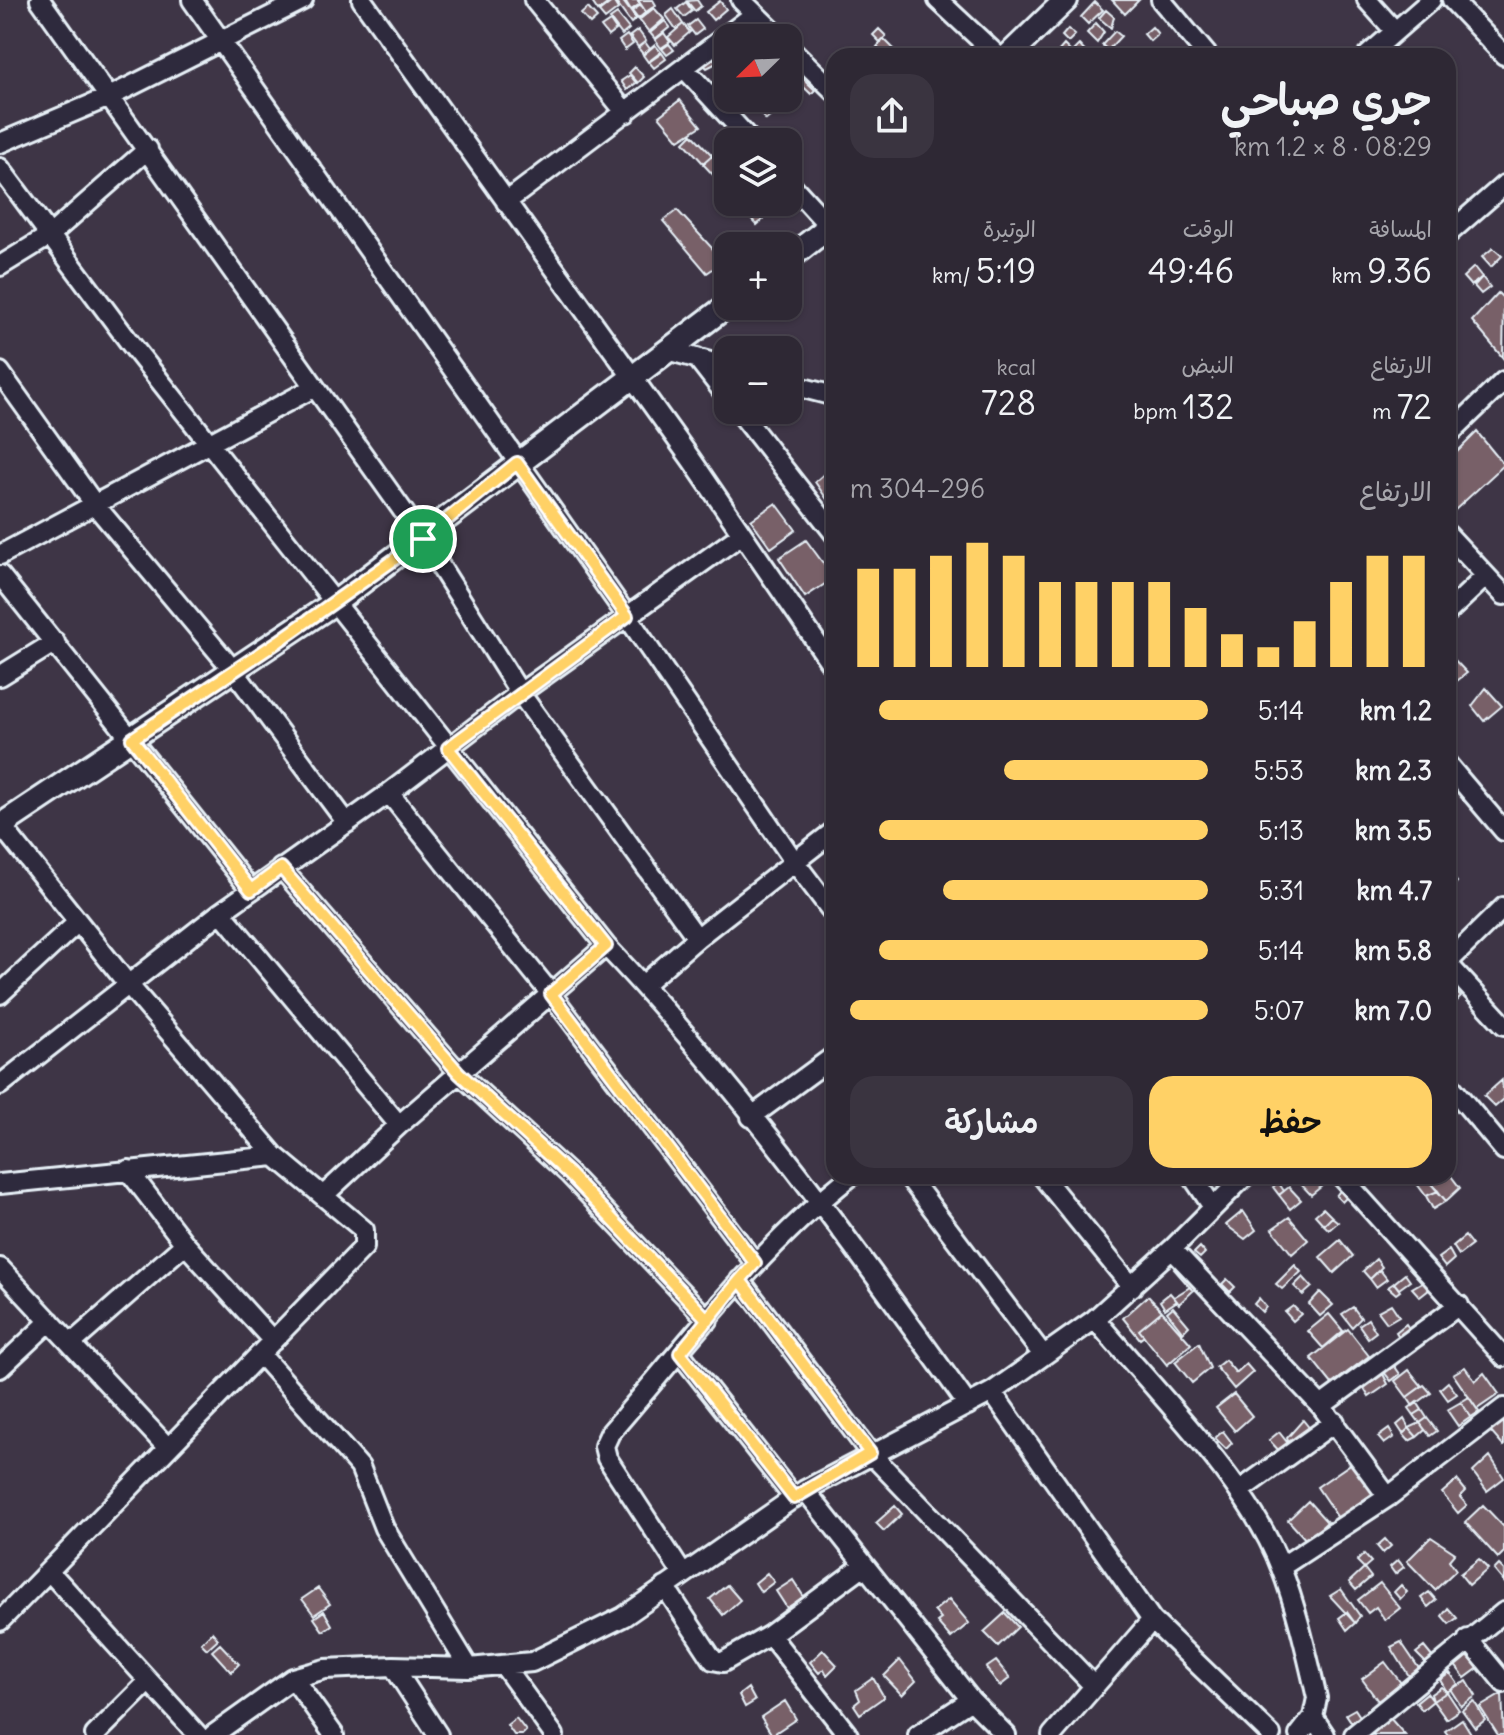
<!DOCTYPE html>
<html lang="ar">
<meta charset="utf-8">
<style>
body{margin:0;font-family:Delius,"Playpen Sans Arabic",sans-serif;background:#3a3440;color:#f1f3f6;direction:rtl;height:100vh;display:flex;flex-direction:column;font-size:30px;white-space:nowrap}
*{box-sizing:border-box;margin:0}
p{font-size:26px;color:#a7a6ac}
.icon{flex:none;width:44px;height:44px;fill:none;stroke:currentColor;stroke-width:2;stroke-linecap:round;stroke-linejoin:round}
.map{position:relative;flex:1;overflow:hidden;direction:ltr}
.side{position:absolute;left:826px;top:48px;width:630px;height:1136px;display:flex;flex-direction:column;background:#2e2834;border-radius:24px;box-shadow:0 2px 6px #0004,0 0 0 2px #49444f;direction:rtl}
.side>*{flex:none}
.needle{width:52px;rotate:247deg}
.tools{position:absolute;left:714px;top:24px;display:grid;gap:16px}
.tools a{display:grid;place-items:center;width:88px;height:88px;border-radius:16px;background:#2e2834;box-shadow:0 2px 6px #0004,0 0 0 2px #49444f;font-size:40px}
.pin{position:absolute;display:grid;place-items:center;width:68px;height:68px;color:#fff;margin:-34px;border:4px solid #fff;border-radius:50%;box-shadow:0 2px 8px #0007}
.round{display:grid;place-items:center;flex:none;width:84px;height:84px;border-radius:24px;background:#3a3440}
.overview{display:flex;align-items:center;justify-content:space-between;height:136px;padding:0 24px}
h1{font-size:44px;font-weight:600;line-height:60px}
.metrics{display:grid;grid-template-columns:repeat(3,1fr);gap:12px;height:136px;padding:8px 24px}
.metrics div{display:grid;align-content:center}
.metrics b{font-size:34px;font-weight:600}
.metrics small{font-size:22px;font-weight:400}
.metrics p{font-size:22px}
.chart{height:224px;padding:16px 24px}
.chart p{display:flex;justify-content:space-between}
.chart svg{width:100%;height:144px;margin-top:8px;stroke:#ffd166;stroke-width:6}
.button{display:flex;gap:16px;margin-top:auto;padding:16px 24px}
.button a{flex:1;height:92px;border-radius:24px;background:#ffd166;color:#111;font-size:32px;font-weight:600;line-height:92px;text-align:center}
.button a+a{background:#3a3440;color:#f1f3f6}
ul{padding:0 24px;list-style:none;font-size:26px}
li{display:grid;grid-template-columns:128px 96px 1fr;align-items:center;height:60px}
li i{height:20px;border-radius:10px;background:#ffd166}
.map>svg:first-child{display:block}
</style>
<div class="map">
<svg width="1504" height="1735" viewBox="0 0 1504 1735">
<rect width="100%" height="100%" fill="#3e3546"/>
<filter id="ink" filterUnits="userSpaceOnUse"><feTurbulence type="fractalNoise" baseFrequency=".0125" numOctaves="2"/><feDisplacementMap in="SourceGraphic" scale="16" xChannelSelector="R" yChannelSelector="G"/><feConvolveMatrix kernelMatrix="1 2 1 2 8 2 1 2 1" color-interpolation-filters="sRGB"/></filter>
<g filter="url(#ink)">
<path fill="#786068" stroke="#e8f1f8" stroke-width="2" d="M 595,0 L 604,0 L 607,4 L 598,11 L 592,2 Z
M 614,0 L 622,0 L 636,19 L 631,23 Z
M 628,0 L 637,0 L 640,4 L 631,10 L 626,2 Z
M 638,0 L 653,0 L 656,5 L 646,12 Z
M 697,0 L 701,6 L 695,11 L 687,1 Z
M 1112,0 L 1139,0 L 1125,14 Z
M 613,1 L 618,9 L 605,19 L 599,12 Z
M 720,1 L 726,9 L 713,20 L 706,12 Z
M 686,2 L 692,11 L 684,17 L 677,9 Z
M 1095,2 L 1103,10 L 1088,24 L 1081,17 Z
M 641,5 L 646,12 L 638,19 L 632,11 Z
M 588,8 L 597,18 L 590,24 L 581,14 Z
M 654,8 L 664,19 L 649,32 L 639,20 Z
M 673,9 L 683,24 L 676,29 L 666,15 Z
M 1106,10 L 1114,17 L 1111,28 L 1099,18 Z
M 617,14 L 629,29 L 622,35 L 610,19 Z
M 696,20 L 703,29 L 695,35 L 688,26 Z
M 610,21 L 616,30 L 608,36 L 601,27 Z
M 665,21 L 670,27 L 655,39 L 650,33 Z
M 1096,23 L 1104,32 L 1097,43 L 1087,33 Z
M 683,24 L 690,32 L 675,45 L 668,37 Z
M 1152,27 L 1158,34 L 1150,41 L 1144,34 Z
M 879,29 L 886,36 L 880,42 L 873,35 Z
M 1068,29 L 1075,35 L 1068,42 L 1062,36 Z
M 638,30 L 646,41 L 638,47 L 630,36 Z
M 1115,31 L 1121,36 L 1108,50 L 1102,45 Z
M 664,33 L 670,42 L 661,48 L 655,40 Z
M 627,35 L 633,44 L 625,50 L 619,41 Z
M 884,39 L 900,55 L 899,56 L 886,56 L 877,47 Z
M 645,42 L 650,49 L 643,54 L 638,48 Z
M 669,44 L 674,50 L 667,55 L 662,49 Z
M 655,45 L 661,52 L 648,62 L 643,55 Z
M 1064,45 L 1070,51 L 1066,56 L 1058,52 Z
M 1079,45 L 1089,56 L 1077,56 L 1073,51 Z
M 722,46 L 728,57 L 707,68 L 702,63 Z
M 662,53 L 666,59 L 654,68 L 649,62 Z
M 788,64 L 815,90 L 811,94 L 788,72 Z
M 635,67 L 644,77 L 638,83 L 629,73 Z
M 630,75 L 636,83 L 627,90 L 621,81 Z
M 788,93 L 792,98 L 766,120 L 747,98 L 788,98 Z
M 680,100 L 701,126 L 679,140 L 659,116 Z
M 692,134 L 712,155 L 703,163 L 684,142 Z
M 712,156 L 728,173 L 719,181 L 703,164 Z
M 728,175 L 728,191 L 720,182 Z
M 747,202 L 753,202 L 766,217 L 757,225 L 741,207 Z
M 677,210 L 724,261 L 707,273 L 663,221 Z
M 1493,248 L 1502,256 L 1491,267 L 1482,257 Z
M 1474,267 L 1482,277 L 1471,286 L 1463,277 Z
M 1482,277 L 1490,287 L 1481,294 L 1474,286 Z
M 1498,293 L 1504,299 L 1503,358 L 1472,321 Z
M 1477,432 L 1504,465 L 1454,511 L 1448,506 L 1448,461 Z
M 834,465 L 834,508 L 833,508 L 815,482 Z
M 776,503 L 796,530 L 771,548 L 751,520 Z
M 806,540 L 834,578 L 805,597 L 779,558 Z
M 1448,653 L 1467,673 L 1448,688 Z
M 1486,688 L 1502,706 L 1484,721 L 1472,706 Z
M 1448,872 L 1457,882 L 1448,893 Z
M 1454,990 L 1461,997 L 1454,1004 L 1448,996 Z
M 1451,1034 L 1457,1041 L 1450,1048 L 1448,1037 Z
M 1502,1080 L 1504,1099 L 1495,1107 L 1484,1096 Z
M 1448,1172 L 1460,1188 L 1446,1201 L 1424,1176 L 1448,1176 Z
M 1303,1176 L 1330,1176 L 1332,1178 L 1311,1195 L 1298,1181 Z
M 1420,1176 L 1424,1176 L 1438,1191 L 1426,1196 L 1414,1180 Z
M 1278,1182 L 1284,1191 L 1279,1195 L 1273,1187 Z
M 1289,1187 L 1301,1200 L 1290,1209 L 1279,1195 Z
M 1342,1188 L 1348,1196 L 1342,1202 L 1336,1196 Z
M 1438,1191 L 1446,1201 L 1433,1209 L 1426,1196 Z
M 1323,1208 L 1332,1217 L 1324,1225 L 1315,1215 Z
M 1243,1211 L 1256,1230 L 1245,1239 L 1226,1225 Z
M 1289,1217 L 1308,1240 L 1292,1254 L 1272,1229 Z
M 1332,1217 L 1338,1222 L 1329,1230 L 1324,1225 Z
M 1465,1236 L 1472,1245 L 1459,1255 L 1453,1246 Z
M 1340,1240 L 1353,1256 L 1334,1273 L 1320,1257 Z
M 1200,1247 L 1205,1253 L 1200,1258 L 1194,1253 Z
M 1449,1250 L 1454,1259 L 1445,1267 L 1438,1258 Z
M 1376,1259 L 1382,1267 L 1370,1279 L 1363,1271 Z
M 1181,1263 L 1200,1286 L 1193,1291 L 1174,1269 Z
M 1295,1265 L 1301,1272 L 1282,1289 L 1276,1284 Z
M 1380,1270 L 1387,1279 L 1376,1287 L 1370,1279 Z
M 1405,1274 L 1410,1281 L 1399,1289 L 1394,1283 Z
M 1303,1277 L 1312,1287 L 1303,1295 L 1294,1286 Z
M 1227,1279 L 1235,1287 L 1230,1292 L 1222,1284 Z
M 1424,1281 L 1430,1289 L 1420,1297 L 1412,1288 Z
M 1394,1283 L 1400,1291 L 1396,1294 L 1388,1287 Z
M 1190,1287 L 1193,1291 L 1179,1304 L 1174,1297 Z
M 1320,1292 L 1333,1305 L 1320,1316 L 1309,1304 Z
M 1170,1293 L 1177,1301 L 1165,1309 L 1160,1301 Z
M 1148,1296 L 1162,1311 L 1139,1330 L 1144,1336 L 1140,1339 L 1123,1318 Z
M 1259,1298 L 1266,1307 L 1262,1312 L 1254,1304 Z
M 1391,1304 L 1399,1316 L 1387,1323 L 1378,1311 Z
M 1293,1306 L 1301,1314 L 1293,1321 L 1285,1312 Z
M 1173,1307 L 1189,1326 L 1183,1332 L 1167,1312 Z
M 1353,1307 L 1361,1318 L 1352,1327 L 1342,1314 Z
M 1162,1311 L 1191,1344 L 1167,1365 L 1139,1330 Z
M 1329,1314 L 1343,1331 L 1323,1348 L 1308,1331 Z
M 1368,1319 L 1376,1332 L 1368,1338 L 1359,1325 Z
M 1406,1324 L 1410,1330 L 1399,1337 L 1396,1332 Z
M 1348,1329 L 1369,1356 L 1332,1384 L 1311,1358 Z
M 1199,1343 L 1210,1368 L 1192,1383 L 1175,1362 Z
M 1225,1360 L 1236,1373 L 1246,1364 L 1253,1372 L 1234,1389 L 1216,1367 Z
M 1393,1364 L 1400,1374 L 1391,1381 L 1384,1372 Z
M 1465,1367 L 1475,1381 L 1484,1373 L 1499,1394 L 1477,1409 L 1453,1374 Z
M 1409,1370 L 1422,1386 L 1407,1397 L 1395,1381 Z
M 1383,1374 L 1388,1384 L 1369,1397 L 1363,1387 Z
M 1448,1382 L 1457,1394 L 1448,1400 L 1440,1389 Z
M 1424,1385 L 1431,1393 L 1413,1406 L 1407,1397 Z
M 1234,1394 L 1252,1416 L 1235,1431 L 1216,1408 Z
M 1469,1397 L 1479,1412 L 1471,1417 L 1461,1402 Z
M 1417,1402 L 1422,1410 L 1414,1415 L 1409,1408 Z
M 1461,1402 L 1471,1417 L 1458,1426 L 1447,1410 Z
M 1422,1410 L 1427,1418 L 1420,1423 L 1414,1415 Z
M 1427,1418 L 1437,1431 L 1430,1436 L 1420,1423 Z
M 1404,1419 L 1409,1428 L 1403,1434 L 1397,1425 Z
M 1303,1420 L 1311,1430 L 1290,1446 L 1287,1438 Z
M 1504,1420 L 1504,1445 L 1503,1446 L 1490,1431 Z
M 1420,1423 L 1425,1430 L 1417,1437 L 1409,1428 Z
M 1409,1428 L 1417,1437 L 1409,1441 L 1403,1434 Z
M 1389,1429 L 1394,1437 L 1384,1444 L 1378,1437 Z
M 1223,1431 L 1232,1443 L 1226,1449 L 1215,1438 Z
M 1279,1432 L 1290,1446 L 1282,1454 L 1269,1440 Z
M 1490,1456 L 1504,1478 L 1487,1491 L 1473,1472 Z
M 1355,1461 L 1376,1491 L 1338,1518 L 1317,1487 Z
M 1457,1480 L 1466,1491 L 1460,1497 L 1467,1505 L 1458,1513 L 1442,1493 Z
M 1308,1501 L 1327,1522 L 1307,1541 L 1288,1520 Z
M 1483,1505 L 1504,1527 L 1504,1552 L 1498,1558 L 1465,1522 Z
M 895,1506 L 902,1514 L 884,1531 L 876,1523 Z
M 1431,1537 L 1455,1553 L 1449,1560 L 1456,1570 L 1435,1590 L 1407,1561 Z
M 1385,1539 L 1391,1546 L 1383,1553 L 1377,1546 Z
M 1364,1554 L 1371,1562 L 1364,1568 L 1357,1561 Z
M 1479,1559 L 1488,1569 L 1469,1585 L 1460,1574 Z
M 1398,1560 L 1404,1567 L 1395,1574 L 1390,1567 Z
M 1499,1565 L 1504,1570 L 1504,1582 L 1494,1570 Z
M 1364,1568 L 1371,1577 L 1356,1590 L 1349,1582 Z
M 767,1573 L 774,1582 L 761,1592 L 755,1583 Z
M 793,1580 L 804,1597 L 787,1608 L 776,1591 Z
M 1380,1583 L 1400,1608 L 1385,1620 L 1376,1607 L 1368,1613 L 1358,1600 Z
M 727,1585 L 740,1600 L 723,1615 L 710,1599 Z
M 1401,1585 L 1407,1592 L 1400,1599 L 1394,1592 Z
M 318,1588 L 330,1604 L 314,1615 L 302,1599 Z
M 1341,1589 L 1360,1616 L 1355,1623 L 1330,1596 Z
M 1429,1592 L 1436,1600 L 1428,1607 L 1421,1598 Z
M 949,1599 L 969,1623 L 951,1638 L 937,1622 L 941,1619 L 934,1611 Z
M 1448,1608 L 1457,1618 L 1449,1624 L 1442,1616 Z
M 324,1611 L 332,1625 L 323,1631 L 314,1618 Z
M 1347,1612 L 1355,1623 L 1347,1630 L 1339,1618 Z
M 1005,1613 L 1018,1627 L 998,1646 L 984,1632 Z
M 212,1632 L 218,1639 L 207,1649 L 201,1643 Z
M 1401,1642 L 1420,1670 L 1409,1676 L 1391,1647 Z
M 220,1644 L 239,1664 L 231,1672 L 212,1651 Z
M 1424,1647 L 1433,1658 L 1427,1664 L 1416,1653 Z
M 1475,1647 L 1484,1664 L 1465,1678 L 1454,1664 Z
M 823,1650 L 837,1665 L 827,1675 L 824,1669 L 819,1673 L 810,1662 Z
M 900,1660 L 916,1681 L 902,1695 L 884,1676 Z
M 996,1661 L 1010,1678 L 1000,1686 L 986,1668 Z
M 1385,1662 L 1401,1683 L 1378,1701 L 1362,1679 Z
M 1450,1673 L 1458,1684 L 1447,1692 L 1440,1680 Z
M 873,1678 L 884,1697 L 860,1714 L 854,1705 L 860,1700 L 856,1690 Z
M 1467,1681 L 1476,1696 L 1461,1706 L 1450,1689 Z
M 1441,1687 L 1447,1692 L 1433,1701 L 1431,1694 Z
M 748,1688 L 755,1701 L 745,1707 L 739,1695 Z
M 1447,1692 L 1459,1710 L 1446,1719 L 1433,1701 Z
M 1427,1693 L 1433,1701 L 1422,1710 L 1416,1702 Z
M 1502,1694 L 1504,1735 L 1498,1735 L 1480,1707 Z
M 785,1701 L 796,1719 L 772,1735 L 761,1717 Z
M 1474,1701 L 1485,1720 L 1475,1728 L 1462,1710 Z
M 1355,1709 L 1361,1718 L 1352,1723 L 1346,1714 Z
M 1389,1717 L 1405,1735 L 1368,1735 Z
M 516,1718 L 526,1731 L 522,1735 L 514,1735 L 507,1725 Z
M 1462,1719 L 1472,1735 L 1448,1735 L 1445,1731 Z"/>
<g fill="none" stroke-linecap="round" stroke-linejoin="round">
<g stroke="#e8f1f8" stroke-width="24">
<path id="minor" d="M 40,0 L 423,539 L 520,693 L 697,938
M 192,0 L 627,616 L 794,861 L 834,914
M 362,0 L 691,459 L 834,668
M 534,0 L 626,113
M 741,0 L 780,38
M 938,0 L 998,56
M 1161,0 L 1208,56
M 1367,0 L 1395,31
M 1452,0 L 1504,55
M 788,46 L 834,91
M 1367,56 L 1431,0
M 685,69 L 752,142
M 0,143 L 109,97 L 303,0
M 0,168 L 130,343 L 606,946 C 740,1087 855,1247 968,1405
M 788,181 L 830,227
M 506,202 L 755,14
M 1448,234 L 1504,185
M 0,266 L 49,236 L 148,149
M 667,350 L 728,367
M 697,358 L 728,398
M 0,372 L 95,505 L 234,671 L 347,823
M 788,384 L 834,396
M 738,410 L 834,533
M 1448,435 L 1504,381
M 1448,535 L 1504,595
M 0,555 L 315,387
M 0,575 L 251,890
M 1448,612 L 1486,576
M 0,676 L 55,642
M 1448,765 L 1504,831
M 389,793 L 551,994 L 755,1263
M 281,868 L 459,1073 L 569,1174 L 708,1320
M 221,912 L 399,1125
M 1448,962 L 1504,907
M 1448,964 L 1504,1025
M 643,985 L 697,938 L 834,831
M 0,994 L 78,922
M 1448,1083 L 1504,1150
M 0,1085 L 221,912 L 389,793 L 520,693 L 742,534
M 751,1117 L 834,1056
M 128,1170 L 185,1244
M 908,1176 L 1043,1355
M 1042,1176 L 1132,1287
M 1192,1176 L 1213,1207
M 1341,1176 L 1504,1357
M 0,1184 L 275,1156
M 323,1196 L 399,1125 L 606,946
M 1172,1249 L 1321,1406 L 1388,1497
M 0,1268 L 168,1448
M 740,1280 L 870,1453 L 1093,1685
M 1095,1319 C 1153,1389 1250,1484 1281,1568 C 1297,1609 1307,1655 1317,1698 L 1313,1717 L 1299,1735
M 71,1344 L 185,1244 L 273,1341
M 680,1353 L 794,1498
M 260,1354 L 360,1467 L 384,1528 L 469,1668
M 0,1368 L 50,1321
M 992,1392 L 1152,1620 L 1271,1735
M 1321,1406 L 1459,1305
M 805,1490 L 971,1700 L 1006,1735
M 1239,1491 L 1335,1422
M 1281,1567 L 1388,1497 L 1504,1408
M 49,1571 L 198,1735
M 682,1573 L 607,1458 L 604,1446 L 610,1433 C 687,1344 758,1249 851,1176
M 665,1587 L 713,1660 L 723,1662 L 770,1635 L 863,1566
M 0,1621 L 364,1247 L 364,1230 L 275,1156 L 127,983 L 1,825
M 770,1635 L 848,1735
M 1468,1639 L 1504,1683
M 393,1666 L 438,1735
M 504,1666 L 554,1735
M 293,1678 L 334,1735
M 1313,1717 L 1325,1735
M 95,1735 L 149,1681
M 213,1735 L 293,1678 L 325,1669 L 393,1666 L 469,1668 L 532,1662 L 623,1617 L 805,1490 L 992,1392 L 1095,1319 L 1172,1249 L 1245,1176
M 918,1735 L 971,1700
M 1052,1735 L 1152,1620
M 1354,1735 L 1504,1612"/>
</g>
<g stroke="#e8f1f8" stroke-width="28">
<path id="tertiary" d="M 1008,56 L 1066,0
M 788,259 L 834,223
M 0,826 L 337,601 L 728,305"/>
</g>
<use href="#minor" stroke="#2f2a3d" stroke-width="18"/>
<use href="#tertiary" stroke="#2f2a3d" stroke-width="22"/>
</g>
</g>
<g fill="none" stroke-linecap="round" stroke-linejoin="round" filter="url(#ink)">
<g stroke="#fff" stroke-width="16">
<path id="route" d="M 423,539 L 279,641 L 132,739 L 251,890 L 281,868 L 459,1073 L 569,1174 L 708,1320 L 740,1280 L 870,1453 L 794,1498 L 680,1353 C 705,1323 729,1292 755,1263 L 551,994 L 606,946 L 448,748 L 627,616 L 517,463 L 423,539"/>
</g>
<use href="#route" stroke="#ffd166" stroke-width="10"/>
</g>
</svg>
<div class="tools">
<a><svg class="needle" viewBox="-14 -14 28 28"><path d="M0-13l5 13h-10z" fill="#e53935"/><path d="M0 13l5-13h-10z" fill="#a7a6ac"/></svg></a>
<a><svg class="icon" aria-label="layers" viewBox="0 0 24 24"><path d="M12 4l9 5-9 5-9-5zM3 14l9 5 9-5"/></svg></a>
<a>+</a>
<a>−</a>
</div>
<div class="pin" style="left:423px;top:539px;background:#1e9e55"><svg class="icon" aria-label="arrive" viewBox="0 0 24 24"><path d="M6 21V4h12l-3 4 3 4H6"/></svg></div>
<section class="side">
<div class="overview"><div><h1>جري صباحي</h1><p>08:29 · 8 × 1.2 km</p></div><a class="round"><svg class="icon" aria-label="share" viewBox="0 0 24 24"><path d="M12 15V3M7 8l5-5 5 5M5 13v7h14v-7"/></svg></a></div>
<div class="metrics">
<div><p>المسافة</p><b>9.36<small> km</small></b></div>
<div><p>الوقت</p><b>49:46</b></div>
<div><p>الوتيرة</p><b>5:19<small> /km</small></b></div>
</div>
<div class="metrics">
<div><p>الارتفاع</p><b>72<small> m</small></b></div>
<div><p>النبض</p><b>132<small> bpm</small></b></div>
<div><p>kcal</p><b>728</b></div>
</div>
<div class="chart"><p><span>الارتفاع</span>296–304 m</p>
<svg viewBox="0 0 160 44" preserveAspectRatio="none"><path d="M5 44V14M15 44V14M25 44V10M35 44V6M45 44V10M55 44V18M65 44V18M75 44V18M85 44V18M95 44V26M105 44V34M115 44V38M125 44V30M135 44V18M145 44V10M155 44V10"/></svg>
</div>
<ul>
<li><b>1.2 km</b>5:14<i style="width:92%"></i></li>
<li><b>2.3 km</b>5:53<i style="width:57%"></i></li>
<li><b>3.5 km</b>5:13<i style="width:92%"></i></li>
<li><b>4.7 km</b>5:31<i style="width:74%"></i></li>
<li><b>5.8 km</b>5:14<i style="width:92%"></i></li>
<li><b>7.0 km</b>5:07<i style="width:100%"></i></li>
</ul>
<div class="button"><a>حفظ</a><a>مشاركة</a></div>
</section>
</div>
